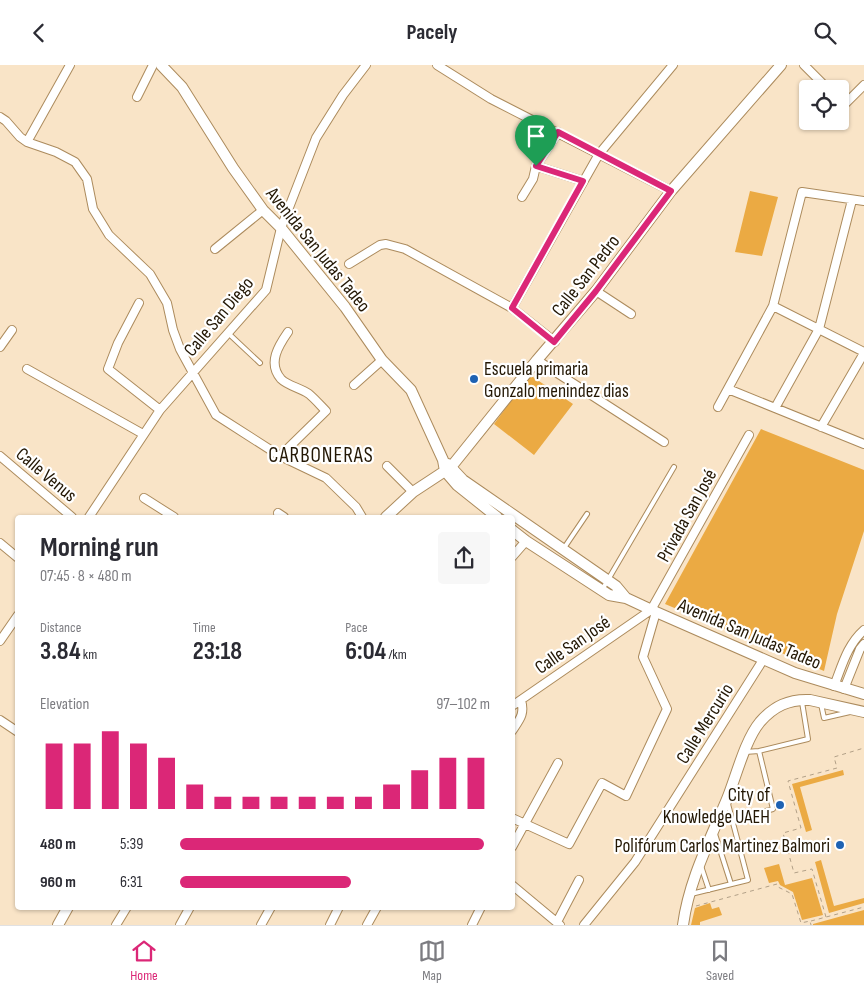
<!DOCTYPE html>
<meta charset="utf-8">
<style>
body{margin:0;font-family:"Sofia Sans Condensed",sans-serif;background:#f7f7f7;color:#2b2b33;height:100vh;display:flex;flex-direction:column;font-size:19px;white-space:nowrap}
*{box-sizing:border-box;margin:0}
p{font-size:16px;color:#7c7c81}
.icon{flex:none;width:28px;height:28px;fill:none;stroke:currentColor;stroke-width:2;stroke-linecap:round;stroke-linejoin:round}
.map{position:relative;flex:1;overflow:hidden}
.details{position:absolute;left:15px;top:450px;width:500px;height:395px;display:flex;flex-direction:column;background:#fff;border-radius:5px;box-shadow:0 1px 4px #0004}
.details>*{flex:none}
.controls{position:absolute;left:799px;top:15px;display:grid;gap:10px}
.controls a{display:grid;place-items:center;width:50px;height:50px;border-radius:5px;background:#fff;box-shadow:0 1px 4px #0004;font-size:25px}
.pin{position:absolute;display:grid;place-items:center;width:42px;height:42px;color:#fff;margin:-51px -21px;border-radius:50% 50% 50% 0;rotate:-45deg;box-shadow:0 0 5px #0007}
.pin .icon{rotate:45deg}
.round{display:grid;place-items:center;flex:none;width:52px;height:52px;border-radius:5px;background:#f7f7f7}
.head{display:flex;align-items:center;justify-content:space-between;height:85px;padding:0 25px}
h1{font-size:28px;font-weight:700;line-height:38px}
.figures{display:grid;grid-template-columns:repeat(3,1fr);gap:8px;height:85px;padding:5px 25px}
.figures div{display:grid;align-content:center}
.figures b{font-size:25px;font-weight:700}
.figures small{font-size:14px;font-weight:400}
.figures p{font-size:14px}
.chart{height:140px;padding:10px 25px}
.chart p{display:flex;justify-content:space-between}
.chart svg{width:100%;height:90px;margin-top:5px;stroke:#db2777;stroke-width:6}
ul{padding:0 25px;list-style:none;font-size:16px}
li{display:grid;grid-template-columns:80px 60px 1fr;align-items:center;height:38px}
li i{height:12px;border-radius:6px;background:#db2777}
header{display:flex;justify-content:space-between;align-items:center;height:65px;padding:0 25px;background:#fff;font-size:22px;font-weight:700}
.tabs{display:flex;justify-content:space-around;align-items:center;height:70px;border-top:1px solid #e1e1e2;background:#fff;font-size:14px;color:#7c7c81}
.tabs a{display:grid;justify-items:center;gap:2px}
.tabs .current{color:#db2777}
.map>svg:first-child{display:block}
</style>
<header><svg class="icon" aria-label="back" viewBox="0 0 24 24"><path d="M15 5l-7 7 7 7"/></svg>Pacely<svg class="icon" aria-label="search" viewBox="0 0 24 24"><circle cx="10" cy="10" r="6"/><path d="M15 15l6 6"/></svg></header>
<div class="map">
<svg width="864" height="860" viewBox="0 0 864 860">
<rect width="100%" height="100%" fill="#f9e4c7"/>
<path fill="#ebaa43" d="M 750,126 L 778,132 L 762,191 L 735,187 Z
M 530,310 L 573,339 L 534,390 L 494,359 Z
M 761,364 L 864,405 L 864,466 L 837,549 L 824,606 L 665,539 Z
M 843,705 L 844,710 L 800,722 L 812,765 L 806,767 L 792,719 Z
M 821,795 L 834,841 L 864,833 L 864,838 L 829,848 L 815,797 Z
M 779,799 L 785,820 L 812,813 L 823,850 L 802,855 L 793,827 L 780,820 L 778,816 L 769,818 L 764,803 Z
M 710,838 L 712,844 L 719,842 L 722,850 L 700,857 L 700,860 L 691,860 L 695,843 Z
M 864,845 L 864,860 L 813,860 L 813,859 Z"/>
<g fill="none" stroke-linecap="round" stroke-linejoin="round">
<g stroke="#ac8b5d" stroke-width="6">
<path id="service" d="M 228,268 L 260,298
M 564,483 L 587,449
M 602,525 L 674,402
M 821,639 L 824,653 L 850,647
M 745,687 L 759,686 L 808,674 L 802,637
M 733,755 L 773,744 L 759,686
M 715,769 L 731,819
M 701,801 L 709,825
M 691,829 L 748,815 L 728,739"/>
</g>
<g stroke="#ac8b5d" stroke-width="10">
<path id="minor" d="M 437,0 L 491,34 L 671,126
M 804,0 L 828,24
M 137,32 L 153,0
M 840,35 L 845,39 L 864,20
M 0,52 L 6,56 L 20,72 L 27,77 L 56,87 L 75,97 L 87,114 L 93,144 L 109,170 L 150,209 L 167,238 L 173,265 L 180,284 L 216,350 L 280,391 L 326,413 L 356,442 L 362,452
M 27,77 L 70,0
M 536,101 L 583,116
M 522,132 L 533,114 L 536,101 L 558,67
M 215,184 L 263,145
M 349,199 L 380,180 L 386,179 L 405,184 L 512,243 L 555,277
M 596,226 L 631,249
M 139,238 L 118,278 L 108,304 L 160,345
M 773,241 L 864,287
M 512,243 L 599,89 L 673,0
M 0,282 L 12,265
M 537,295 L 664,377
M 27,304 L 143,369
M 354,320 L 382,295
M 728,324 L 864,379
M 718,342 L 773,241 L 802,127 L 864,136
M 775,343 L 819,264 L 852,135
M 821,362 L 864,288
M 0,391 L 72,452
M 280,391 L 326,346 C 321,341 315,334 309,329 C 301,323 288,321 281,314 C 267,298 279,280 288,267
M 387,401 L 413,427
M 144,433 L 174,452
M 278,448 L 284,452
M 89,452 L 160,345 L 266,225 L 281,163 L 316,73 L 343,30 L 366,0
M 0,478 L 18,493
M 512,492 L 526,476
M 0,576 L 18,550
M 834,621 C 842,601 847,580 864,565
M 844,624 L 860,584 L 864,579
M 512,641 L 651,545 L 749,370
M 0,655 L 18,667
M 512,666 C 520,654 525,649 521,635
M 512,753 L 569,779 L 602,718 L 626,731 L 667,644 L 643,592 L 656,547
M 512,782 L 558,698
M 512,820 L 560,860
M 557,857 L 579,815
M 116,860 L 127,842
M 180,860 L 190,842
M 261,860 L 271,842
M 330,860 L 339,842
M 367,860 L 377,842
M 472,860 L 481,842
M 584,860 L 635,797 L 763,595"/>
</g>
<g stroke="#ac8b5d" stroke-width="12">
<path id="tertiary" d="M 161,0 L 182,22 L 233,103 L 263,145 L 281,163 L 345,242 L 382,295 L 411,325 L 443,395 L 445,406 L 457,420 L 497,452
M 448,399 L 463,415 L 616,521 L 626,533
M 386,452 L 413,427 L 451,402 L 537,295 L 596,226 L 671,126 L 781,0
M 512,465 L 526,476 L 609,530 L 626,533 L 656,547 L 795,608 L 864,629
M 58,860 L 68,842
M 683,860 C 689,815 710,775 727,734 C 736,712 745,675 760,657 C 774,641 789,634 810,635 L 864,647"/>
</g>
<path stroke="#b2a087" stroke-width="1" stroke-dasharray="4 4" stroke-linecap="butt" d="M 331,211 L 343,204
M 696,841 L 777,819 L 778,822 L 792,829 L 801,858 L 810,856 L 811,860
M 826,852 L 812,804 L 794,808 L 783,768 L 801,763 L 788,716 L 837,703 L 834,692 L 864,683
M 811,856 L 864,842"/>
<use href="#service" stroke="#fff" stroke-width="4"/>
<use href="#minor" stroke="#fff" stroke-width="8"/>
<use href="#tertiary" stroke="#fff" stroke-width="10"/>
</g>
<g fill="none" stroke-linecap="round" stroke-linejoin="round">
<g stroke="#fff" stroke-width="10">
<path id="route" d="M 558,67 L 671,126 L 596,226 L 554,277 L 512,243 L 583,116 L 536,101 Z"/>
</g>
<use href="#route" stroke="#db2777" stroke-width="6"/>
</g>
<g fill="#1e62b3" stroke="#fff" stroke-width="2">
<circle cx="474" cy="314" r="5"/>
<circle cx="780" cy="740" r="5"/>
<circle cx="840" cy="780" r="5"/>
</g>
<g text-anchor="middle" stroke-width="4.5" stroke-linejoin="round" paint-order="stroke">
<g font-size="19" fill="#231704" stroke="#fff">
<text transform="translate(319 184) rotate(51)" y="7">Avenida San Judas Tadeo</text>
<text transform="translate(585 210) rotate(-52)" y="7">Calle San Pedro</text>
<text transform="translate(218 251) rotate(-50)" y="7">Calle San Diego</text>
<text transform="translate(47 409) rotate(40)" y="7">Calle Venus</text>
<text transform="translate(686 450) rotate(-61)" y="7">Privada San José</text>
<text transform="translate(750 568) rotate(23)" y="7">Avenida San Judas Tadeo</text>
<text transform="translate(572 579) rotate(-35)" y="7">Calle San José</text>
<text transform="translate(704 658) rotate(-58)" y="7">Calle Mercurio</text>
</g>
<g font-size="19" fill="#231704" stroke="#fff" text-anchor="end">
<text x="484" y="310" text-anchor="start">Escuela primaria<tspan x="484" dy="22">Gonzalo menindez dias</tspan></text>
<text x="770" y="736">City of<tspan x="770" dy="22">Knowledge UAEH</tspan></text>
<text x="830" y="787">Polifórum Carlos Martinez Balmori</text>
</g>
<g font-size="21" letter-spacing="1" fill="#231704" stroke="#fff">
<text x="321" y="397">CARBONERAS</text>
</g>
</g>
</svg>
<div class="controls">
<a><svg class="icon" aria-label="locate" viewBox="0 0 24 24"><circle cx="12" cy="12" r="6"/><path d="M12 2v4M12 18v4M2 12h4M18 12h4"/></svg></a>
</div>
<div class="pin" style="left:536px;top:101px;background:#1e9e55"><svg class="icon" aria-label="arrive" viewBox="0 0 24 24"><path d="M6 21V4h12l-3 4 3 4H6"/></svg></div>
<section class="details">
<div class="head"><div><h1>Morning run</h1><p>07:45 · 8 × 480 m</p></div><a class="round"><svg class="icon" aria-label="share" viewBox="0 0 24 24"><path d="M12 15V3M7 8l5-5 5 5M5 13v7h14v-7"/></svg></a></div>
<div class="figures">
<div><p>Distance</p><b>3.84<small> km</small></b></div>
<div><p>Time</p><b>23:18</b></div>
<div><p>Pace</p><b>6:04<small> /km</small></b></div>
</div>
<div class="chart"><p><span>Elevation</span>97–102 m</p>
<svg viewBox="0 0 160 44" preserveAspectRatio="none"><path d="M5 44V12M15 44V12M25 44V6M35 44V12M45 44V19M55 44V32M65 44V38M75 44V38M85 44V38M95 44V38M105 44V38M115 44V38M125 44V32M135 44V25M145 44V19M155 44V19"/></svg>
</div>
<ul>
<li><b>480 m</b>5:39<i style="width:98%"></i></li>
<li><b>960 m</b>6:31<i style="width:55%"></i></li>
</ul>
</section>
</div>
<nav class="tabs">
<a class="current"><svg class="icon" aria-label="home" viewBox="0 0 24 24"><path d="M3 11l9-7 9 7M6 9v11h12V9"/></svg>Home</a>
<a><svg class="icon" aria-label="map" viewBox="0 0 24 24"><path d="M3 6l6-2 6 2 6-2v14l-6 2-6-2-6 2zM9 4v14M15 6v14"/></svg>Map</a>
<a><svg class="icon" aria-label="saved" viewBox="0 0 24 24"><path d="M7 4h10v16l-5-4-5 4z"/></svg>Saved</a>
</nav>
